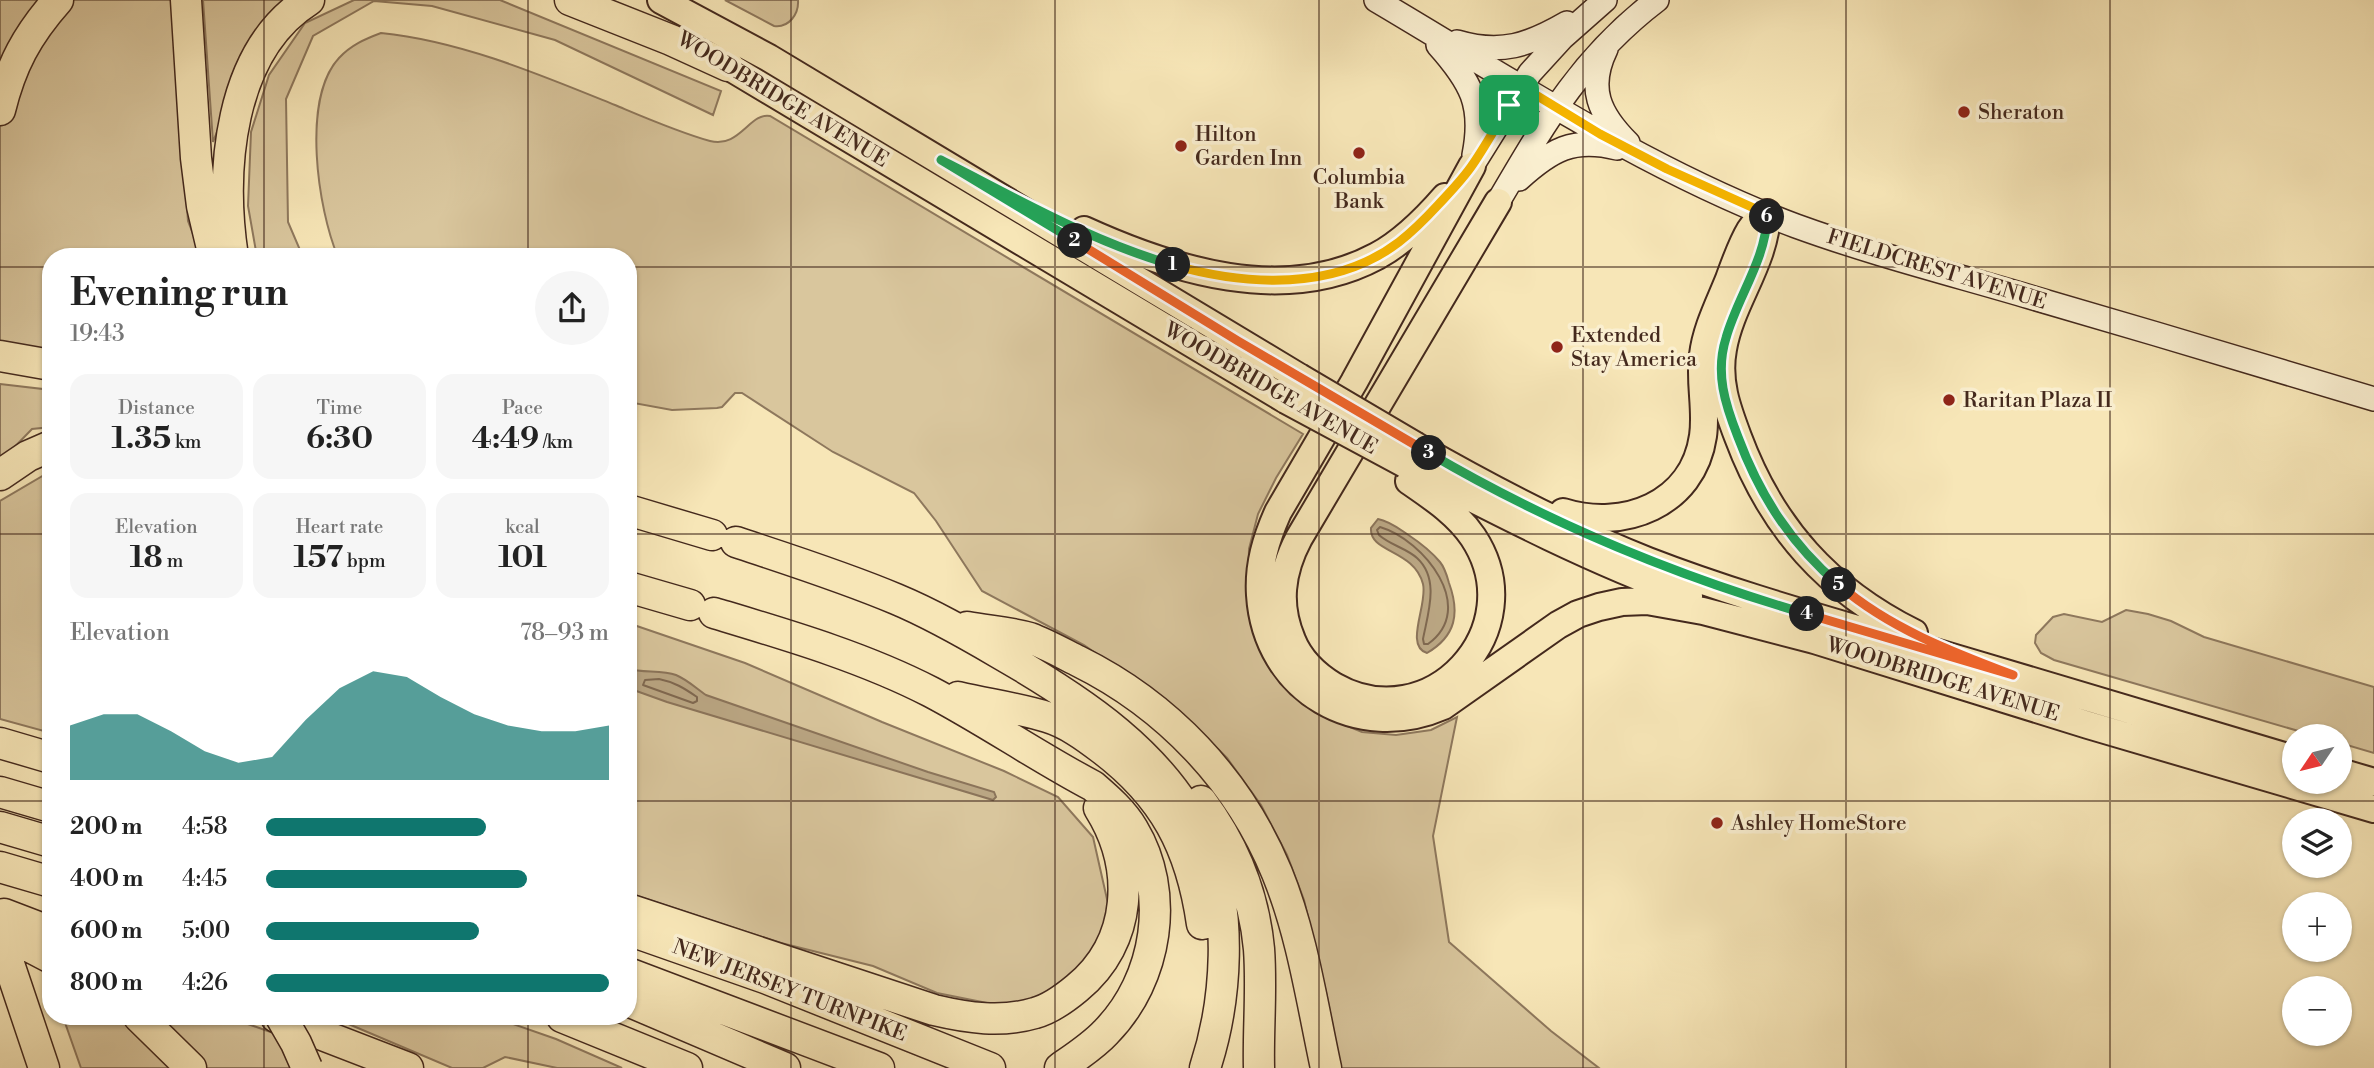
<!DOCTYPE html>
<meta charset="utf-8">
<style>
body{margin:0;font-family:"Libre Bodoni",serif;background:#f6f6f6;color:#222;height:100vh;display:flex;flex-direction:column;font-size:26px;white-space:nowrap}
*{box-sizing:border-box;margin:0}
p{font-size:23px;color:#767676}
.icon{flex:none;width:38px;height:38px;fill:none;stroke:currentColor;stroke-width:2;stroke-linecap:round;stroke-linejoin:round}
.map{position:relative;flex:1;overflow:hidden}
.side{position:absolute;left:42px;top:248px;width:595px;height:777px;display:flex;flex-direction:column;background:#fff;border-radius:28px;box-shadow:0 2px 5px #0004}
.side>*{flex:none}
.needle{width:46px;rotate:235deg}
.buttons{position:absolute;left:2282px;top:724px;display:grid;gap:14px}
.buttons a{display:grid;place-items:center;width:70px;height:70px;border-radius:50%;background:#fff;box-shadow:0 2px 5px #0004;font-size:35px}
.pin{position:absolute;display:grid;place-items:center;width:60px;height:60px;color:#fff;margin:-30px;border-radius:14px;box-shadow:0 4px 10px #0006}
.km{position:absolute;width:35px;height:35px;margin:-18px;border-radius:50%;background:#222;color:#fff;font-size:19px;line-height:35px;text-align:center}
.round{display:grid;place-items:center;flex:none;width:74px;height:74px;border-radius:37px;background:#f6f6f6}
.headline{display:flex;align-items:center;justify-content:space-between;height:119px;padding:0 28px}
h1{font-size:38px;font-weight:700;line-height:52px}
.stats{display:grid;grid-template-columns:repeat(3,1fr);gap:10px;height:119px;padding:7px 28px}
.stats div{display:grid;align-content:center;border-radius:18px;background:#f6f6f6;text-align:center}
.stats b{font-size:30px;font-weight:700}
.stats small{font-size:19px;font-weight:400}
.stats p{font-size:19px}
.chart{height:196px;padding:14px 28px}
.chart p{display:flex;justify-content:space-between}
.chart svg{width:100%;height:126px;margin-top:7px;fill:#0f766e;opacity:.7}
ul{padding:0 28px;list-style:none;font-size:23px}
li{display:grid;grid-template-columns:112px 84px 1fr;align-items:center;height:52px}
li i{height:18px;border-radius:9px;background:#0f766e}
.map>svg:first-child{display:block}
</style>
<div class="map">
<svg width="2374" height="1068" viewBox="0 0 2374 1068">
<rect width="100%" height="100%" fill="#f7e6b7"/>
<filter id="stains"><feTurbulence type="fractalNoise" baseFrequency=".00286" numOctaves="4"/><feColorMatrix values="0 0 0 0 .2 0 0 0 0 .09 0 0 0 0 .02 0 0 0 .5 -.17"/></filter>
<radialGradient id="worn" r=".72"><stop offset=".6" stop-color="#630" stop-opacity="0"/><stop offset="1" stop-color="#630" stop-opacity=".3"/></radialGradient>
<path fill="#d9c69d" stroke="#8e785d" stroke-width="2" d="M 0,0 L 172,0 L 188,221 L 202,257 L 51,257 L 51,355 L 0,348 Z
M 203,0 L 292,0 L 252,42 L 213,142 Z
M 354,0 L 500,0 L 721,91 L 713,115 L 555,40 L 432,6 L 374,1 L 313,36 L 286,99 L 288,222 L 303,257 L 257,257 L 248,206 L 251,132 L 269,75 L 305,23 Z
M 725,0 L 798,0 C 799,14 789,28 774,26 Z
M 381,33 C 461,41 541,75 615,105 C 646,118 678,132 710,141 C 739,149 750,112 770,116 L 1303,434 L 1276,478 L 1258,514 L 1249,549 L 1248,600 L 1259,648 L 1287,688 L 1320,715 L 1362,732 L 1396,735 L 1431,730 L 1457,717 L 1433,836 L 1449,942 L 1551,1031 L 1599,1068 L 1341,1068 L 1326,992 L 1304,900 L 1287,855 L 1261,805 L 1227,758 L 1183,714 L 1084,645 L 982,591 L 936,521 L 914,493 L 833,452 L 742,393 L 735,393 L 722,407 L 717,408 L 672,410 L 628,402 L 628,257 L 338,257 C 318,210 301,99 339,58 C 351,45 365,39 381,33 Z
M 0,384 L 51,390 L 51,427 L 32,429 L 0,462 Z
M 51,471 L 51,733 L 0,719 L 0,501 Z
M 2126,610 L 2148,614 L 2171,621 L 2204,637 L 2374,687 L 2374,753 L 2340,743 L 2340,737 L 2319,737 L 2054,660 L 2041,653 L 2035,643 L 2036,635 L 2053,617 L 2064,614 L 2102,622 Z
M 628,623 L 745,663 L 882,722 L 1004,771 L 1058,797 L 1093,837 L 1109,908 L 1096,951 L 1059,990 L 1007,1007 L 937,993 L 873,966 L 781,943 L 628,893 Z
M 63,1017 L 120,1017 L 174,1068 L 81,1068 Z
M 152,1017 L 228,1017 L 282,1036 L 291,1068 L 202,1068 Z
M 332,1017 L 493,1017 L 556,1039 L 622,1068 L 557,1068 L 505,1057 L 483,1068 L 452,1068 Z"/>
<path fill="#baa683" stroke="#8b745a" stroke-width="2" d="M 1378,519 C 1389,521 1398,528 1407,534 C 1419,542 1431,551 1440,562 C 1445,568 1447,576 1449,583 C 1460,613 1456,636 1427,653 C 1404,646 1428,604 1423,584 C 1414,549 1369,553 1371,528 Z
M 628,669 C 644,673 662,670 676,675 C 686,679 696,688 706,695 L 928,772 L 994,792 L 996,797 L 993,800 L 667,702 L 628,688 Z"/>
<g fill="none" stroke-linecap="round" stroke-linejoin="round">
<path stroke="#7f6850" stroke-width="2" d="M 1380,527 C 1424,540 1478,608 1428,644 L 1424,644 L 1423,639 C 1428,613 1440,579 1417,558 C 1406,548 1390,545 1379,535 L 1377,530 Z
M 659,679 C 674,682 684,688 697,697 L 697,701 L 693,703 L 643,685 L 645,680 Z"/>
<g stroke="#44291d" stroke-width="26">
<path id="secondary" d="M 1376,0 C 1513,81 1647,170 1796,226 C 1873,254 1952,274 2030,297 C 2145,330 2259,365 2374,399
M 1457,42 C 1501,55 1529,45 1567,23
M 1438,45 C 1471,82 1484,105 1474,155
M 1606,49 C 1587,88 1599,114 1628,143
M 1472,166 L 1530,73 L 1562,38 L 1605,0
M 1519,179 C 1551,150 1573,137 1617,148
M 1498,202 C 1545,122 1582,57 1657,0"/>
</g>
<g stroke="#44291d" stroke-width="30">
<path id="primary" d="M 661,0 L 769,58 L 1299,377
M 728,66 L 1286,400
M 1472,166 L 1354,382 L 1278,512 C 1266,539 1258,565 1260,595 C 1266,691 1358,743 1443,706 L 1558,625 L 1578,614 L 1599,607 L 1622,602 L 1647,601 L 1703,611 L 1822,642
M 1767,213 C 1766,262 1731,302 1723,349 C 1717,381 1727,408 1738,437 C 1772,528 1828,590 1914,633
M 1084,230 C 1172,270 1284,306 1377,256 C 1403,242 1425,220 1445,197
M 1416,446 C 1491,489 1567,529 1648,561 C 1741,597 1839,623 1935,652 C 2054,688 2174,723 2294,759
M 1405,464 C 1498,512 1590,560 1689,596
M 1409,481 C 1432,497 1457,513 1473,537 C 1534,629 1430,741 1334,686 C 1316,675 1300,660 1292,640 C 1277,605 1281,572 1299,538 L 1498,202
M 1563,512 C 1623,531 1693,505 1703,436 C 1707,409 1699,382 1703,355 C 1706,329 1719,304 1729,279 C 1735,263 1741,245 1750,230 C 1754,224 1759,219 1765,214
M 1808,638 L 2088,725 L 2374,809
M 2340,772 L 2374,782"/>
</g>
<g stroke="#44291d" stroke-width="33">
<path id="highway" d="M 186,0 L 196,158 L 202,206 L 214,257
M 570,0 L 671,40 L 728,66
M 0,110 C 11,65 27,35 58,0
M 233,257 C 220,172 228,51 309,0
M 0,356 L 51,365
M 0,475 L 28,456 L 51,446
M 628,510 L 712,535
M 736,542 C 790,560 844,577 896,599 C 932,614 965,633 999,653 C 1079,699 1167,755 1205,844 C 1233,910 1227,1001 1205,1068
M 628,587 L 690,605
M 714,613 C 787,635 863,657 931,692 C 986,721 1038,757 1093,786 C 1108,799 1123,812 1133,829 C 1171,892 1158,979 1106,1032 C 1093,1046 1076,1057 1060,1068
M 967,627 C 988,631 1009,632 1030,638 C 1046,644 1062,653 1078,661 C 1167,705 1239,780 1277,873 C 1302,934 1312,1003 1326,1068
M 958,697 C 987,704 1018,708 1047,717 C 1067,723 1085,736 1102,749 C 1164,796 1191,847 1202,924
M 0,743 L 51,758
M 0,792 L 51,807
M 1201,801 C 1233,844 1254,895 1259,949 C 1262,989 1258,1029 1259,1068
M 0,827 L 51,842
M 0,867 L 51,882
M 628,909 L 934,1010 C 968,1018 1001,1023 1035,1013 C 1050,1009 1065,998 1077,988 C 1133,942 1136,867 1099,808
M 4,914 L 51,932
M 0,928 L 9,936 L 51,958
M 628,930 L 765,978 L 990,1068
M 0,937 L 44,1068
M 628,973 L 879,1068
M 628,1001 L 785,1068
M 139,1017 L 191,1068
M 276,1017 L 408,1068
M 562,1017 L 687,1068"/>
</g>
<use href="#secondary" stroke="#faefd0" stroke-width="23"/>
<use href="#primary" stroke="#f7e6b7" stroke-width="26"/>
<use href="#highway" stroke="#f7e6b7" stroke-width="30"/>
<g stroke="#44291d" stroke-width="30" stroke-linecap="butt">
<path id="primary-bridge" d="M 1299,377 L 1416,446
M 1286,400 L 1405,464"/>
</g>
<g stroke="#44291d" stroke-width="33" stroke-linecap="butt">
<path id="highway-bridge" d="M 281,1017 L 296,1043 L 307,1068"/>
</g>
<use href="#primary-bridge" stroke="#f7e6b7" stroke-width="26"/>
<use href="#highway-bridge" stroke="#f7e6b7" stroke-width="30"/>
</g>
<g fill="none" stroke-linecap="round" stroke-linejoin="round">
<g stroke="#fff" stroke-width="14">
<path id="split-1" d="M 1173,265 C 1247,286 1335,291 1399,242 C 1413,231 1426,218 1438,205 C 1450,192 1463,179 1473,164 C 1486,145 1497,125 1509,105"/>
</g>
<g stroke="#fff" stroke-width="14">
<path id="split-2" d="M 1075,241 L 941,160 C 1016,198 1092,242 1173,265"/>
</g>
<g stroke="#fff" stroke-width="14">
<path id="split-3" d="M 1075,241 L 1238,341 L 1429,453"/>
</g>
<g stroke="#fff" stroke-width="14">
<path id="split-4" d="M 1429,453 C 1548,523 1674,575 1807,614"/>
</g>
<g stroke="#fff" stroke-width="14">
<path id="split-5" d="M 1807,614 L 2013,675 C 1952,652 1889,628 1839,585"/>
</g>
<g stroke="#fff" stroke-width="14">
<path id="split-6" d="M 1767,217 C 1766,259 1737,298 1726,338 C 1715,373 1725,404 1738,437 C 1760,496 1791,544 1839,585"/>
</g>
<g stroke="#fff" stroke-width="14">
<path id="split-7" d="M 1509,105 L 1521,86 L 1600,134 L 1667,169 L 1767,214 L 1767,217"/>
</g>
<use href="#split-1" stroke="#f5b400" stroke-width="9"/>
<use href="#split-2" stroke="#22a559" stroke-width="9"/>
<use href="#split-3" stroke="#f0652b" stroke-width="9"/>
<use href="#split-4" stroke="#22a559" stroke-width="9"/>
<use href="#split-5" stroke="#f0652b" stroke-width="9"/>
<use href="#split-6" stroke="#22a559" stroke-width="9"/>
<use href="#split-7" stroke="#f5b400" stroke-width="9"/>
</g>
<path fill="none" stroke="#44291d" stroke-width="2" stroke-opacity="0.55" d="M 264,0 L 264,257M 528,0 L 528,257M 791,0 L 791,1068M 1055,0 L 1055,1068M 1319,0 L 1319,1068M 1583,0 L 1583,1068M 1846,0 L 1846,1068M 2110,0 L 2110,1068M 0,267 L 51,267M 628,267 L 2374,267M 0,534 L 51,534M 628,534 L 2374,534M 0,801 L 51,801M 628,801 L 2374,801M 264,1017 L 264,1068M 528,1017 L 528,1068"/>
<g fill="#8f2418" stroke="#faefd0" stroke-width="2.5">
<circle cx="1964" cy="112" r="7"/>
<circle cx="1181" cy="146" r="7"/>
<circle cx="1359" cy="153" r="7"/>
<circle cx="1557" cy="347" r="7"/>
<circle cx="1949" cy="400" r="7"/>
<circle cx="1717" cy="823" r="7"/>
</g>
<g text-anchor="middle" stroke-width="7" stroke-linejoin="round" paint-order="stroke">
<g font-size="21" fill="#44291d" stroke="#faefd0">
<text transform="translate(783 99) rotate(31)" y="7">WOODBRIDGE AVENUE</text>
<text transform="translate(1937 269) rotate(17)" y="7">FIELDCREST AVENUE</text>
<text transform="translate(1271 388) rotate(30)" y="7">WOODBRIDGE AVENUE</text>
<text transform="translate(1943 679) rotate(17)" y="7">WOODBRIDGE AVENUE</text>
<text transform="translate(790 990) rotate(21)" y="7">NEW JERSEY TURNPIKE</text>
</g>
<g font-size="21" fill="#44291d" stroke="#faefd0" text-anchor="start">
<text x="1978" y="119">Sheraton</text>
<text x="1195" y="141">Hilton<tspan x="1195" dy="24">Garden Inn</tspan></text>
<text x="1359" y="184" text-anchor="middle">Columbia<tspan x="1359" dy="24">Bank</tspan></text>
<text x="1571" y="342">Extended<tspan x="1571" dy="24">Stay America</tspan></text>
<text x="1963" y="407">Raritan Plaza II</text>
<text x="1731" y="830">Ashley HomeStore</text>
</g>
</g>
<rect width="100%" height="100%" filter="url(#stains)"/>
<rect width="100%" height="100%" fill="url(#worn)"/>
</svg>
<div class="buttons">
<a><svg class="needle" viewBox="-14 -14 28 28"><path d="M0-13l5 13h-10z" fill="#e53935"/><path d="M0 13l5-13h-10z" fill="#767676"/></svg></a>
<a><svg class="icon" aria-label="layers" viewBox="0 0 24 24"><path d="M12 4l9 5-9 5-9-5zM3 14l9 5 9-5"/></svg></a>
<a>+</a>
<a>−</a>
</div>
<div class="pin" style="left:1509px;top:105px;background:#1e9e55"><svg class="icon" aria-label="arrive" viewBox="0 0 24 24"><path d="M6 21V4h12l-3 4 3 4H6"/></svg></div>
<b class="km" style="left:1173px;top:265px">1</b>
<b class="km" style="left:1075px;top:241px">2</b>
<b class="km" style="left:1429px;top:453px">3</b>
<b class="km" style="left:1807px;top:614px">4</b>
<b class="km" style="left:1839px;top:585px">5</b>
<b class="km" style="left:1767px;top:217px">6</b>
<section class="side">
<div class="headline"><div><h1>Evening run</h1><p>19:43</p></div><a class="round"><svg class="icon" aria-label="share" viewBox="0 0 24 24"><path d="M12 15V3M7 8l5-5 5 5M5 13v7h14v-7"/></svg></a></div>
<div class="stats">
<div><p>Distance</p><b>1.35<small> km</small></b></div>
<div><p>Time</p><b>6:30</b></div>
<div><p>Pace</p><b>4:49<small> /km</small></b></div>
</div>
<div class="stats">
<div><p>Elevation</p><b>18<small> m</small></b></div>
<div><p>Heart rate</p><b>157<small> bpm</small></b></div>
<div><p>kcal</p><b>101</b></div>
</div>
<div class="chart"><p><span>Elevation</span>78–93 m</p>
<svg viewBox="0 0 160 44" preserveAspectRatio="none"><path d="M0 44V25L10 21L20 21L30 27L40 34L50 38L60 36L70 23L80 12L90 6L100 8L110 15L120 21L130 25L140 27L150 27L160 25V44z"/></svg>
</div>
<ul>
<li><b>200 m</b>4:58<i style="width:64%"></i></li>
<li><b>400 m</b>4:45<i style="width:76%"></i></li>
<li><b>600 m</b>5:00<i style="width:62%"></i></li>
<li><b>800 m</b>4:26<i style="width:100%"></i></li>
</ul>
</section>
</div>
